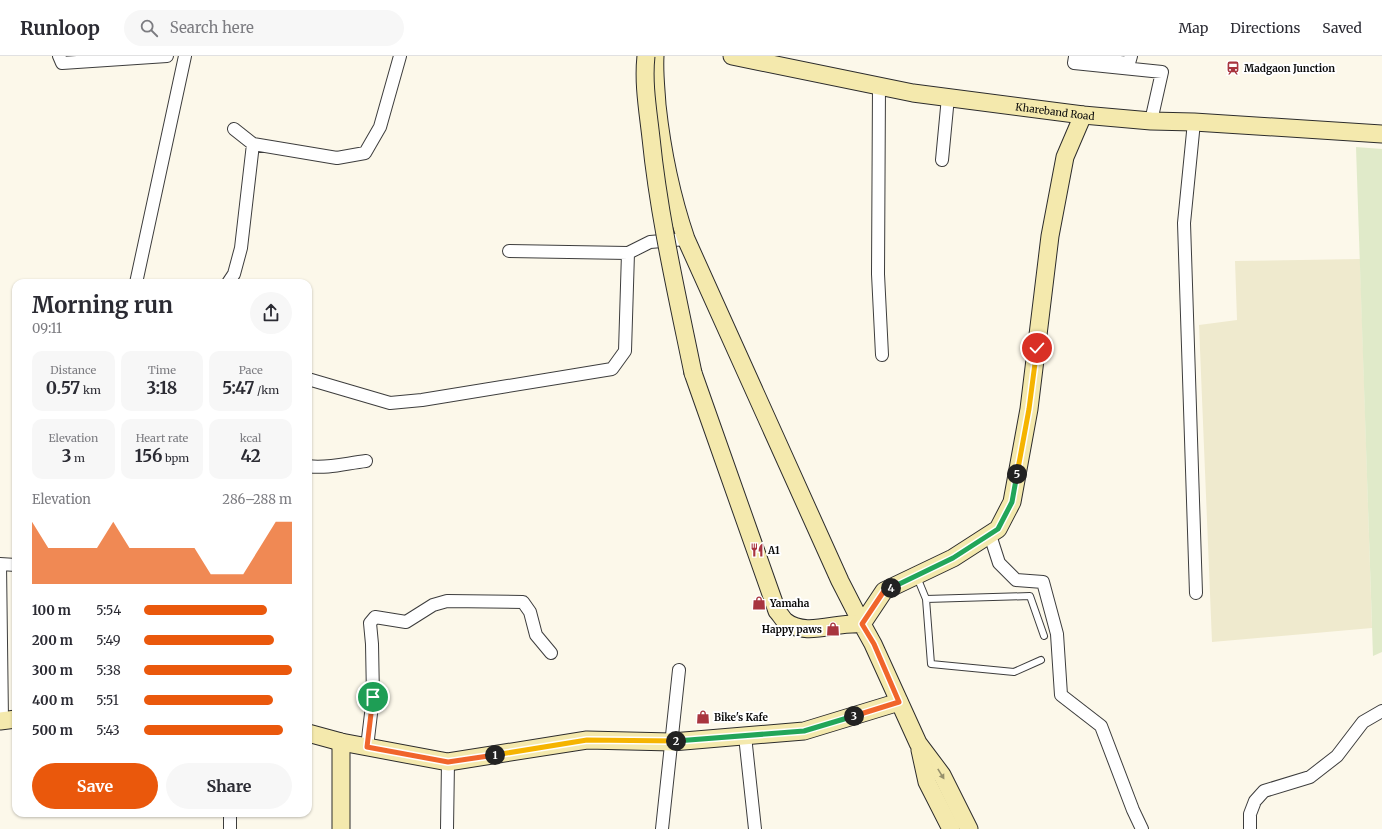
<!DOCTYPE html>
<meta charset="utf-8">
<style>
body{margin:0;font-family:Merriweather,serif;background:#f7f7f7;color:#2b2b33;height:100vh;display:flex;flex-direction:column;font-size:15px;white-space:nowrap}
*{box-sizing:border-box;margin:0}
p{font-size:13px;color:#7c7c81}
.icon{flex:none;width:22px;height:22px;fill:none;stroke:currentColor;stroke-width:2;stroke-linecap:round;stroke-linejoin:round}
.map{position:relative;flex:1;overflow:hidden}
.side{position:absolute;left:12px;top:223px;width:300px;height:538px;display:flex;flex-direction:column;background:#fff;border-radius:12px;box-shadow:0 1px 3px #0004}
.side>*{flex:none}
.pin{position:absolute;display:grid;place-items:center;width:34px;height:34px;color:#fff;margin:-17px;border:2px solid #fff;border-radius:50%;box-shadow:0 1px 4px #0007}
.km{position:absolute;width:20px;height:20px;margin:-10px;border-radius:50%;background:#222;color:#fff;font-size:11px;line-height:20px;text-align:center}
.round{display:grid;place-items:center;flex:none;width:42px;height:42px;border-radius:21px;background:#f7f7f7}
.head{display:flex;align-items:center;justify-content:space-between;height:68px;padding:0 20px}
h1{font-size:22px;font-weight:700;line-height:30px}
.stats{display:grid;grid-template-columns:repeat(3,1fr);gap:6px;height:68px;padding:4px 20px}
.stats div{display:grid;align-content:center;border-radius:10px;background:#f7f7f7;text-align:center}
.stats b{font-size:17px;font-weight:700}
.stats small{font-size:11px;font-weight:400}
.stats p{font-size:11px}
.chart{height:112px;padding:8px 20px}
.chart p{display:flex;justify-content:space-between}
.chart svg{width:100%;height:72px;margin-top:4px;fill:#ea580c;opacity:.7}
.cta{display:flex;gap:8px;margin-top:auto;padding:8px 20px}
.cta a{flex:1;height:46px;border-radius:24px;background:#ea580c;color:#fff;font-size:16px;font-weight:700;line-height:46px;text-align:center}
.cta a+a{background:#f7f7f7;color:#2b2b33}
ul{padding:0 20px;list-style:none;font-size:13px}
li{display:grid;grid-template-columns:64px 48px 1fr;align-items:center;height:30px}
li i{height:10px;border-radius:5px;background:#ea580c}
header{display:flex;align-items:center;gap:24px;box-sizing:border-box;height:56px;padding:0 20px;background:#fff;border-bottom:1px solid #e1e1e2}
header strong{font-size:19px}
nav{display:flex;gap:22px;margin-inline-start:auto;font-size:14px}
.search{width:280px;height:36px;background:#f7f7f7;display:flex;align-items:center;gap:10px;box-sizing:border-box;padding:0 14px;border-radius:22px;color:#7c7c81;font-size:15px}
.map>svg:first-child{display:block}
</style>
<header>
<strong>Runloop</strong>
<div class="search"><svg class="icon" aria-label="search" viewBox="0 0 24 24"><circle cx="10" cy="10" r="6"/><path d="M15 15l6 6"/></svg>Search here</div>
<nav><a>Map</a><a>Directions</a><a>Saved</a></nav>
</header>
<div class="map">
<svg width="1382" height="773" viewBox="0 0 1382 773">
<rect width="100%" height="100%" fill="#fcf8ea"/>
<path fill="#efeace" d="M 1360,203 L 1372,572 L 1212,586 L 1199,269 L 1237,264 L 1235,205 Z"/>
<path fill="#e0eac9" d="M 1356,91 L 1382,93 L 1382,596 L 1373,600 Z"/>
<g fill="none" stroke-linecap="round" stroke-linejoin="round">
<g stroke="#3d3d3d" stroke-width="8">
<path id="lane" d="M 917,521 L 926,543 L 1030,540 L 1044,580
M 926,543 L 931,608 L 1014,616 L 1041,604"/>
</g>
<g stroke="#3d3d3d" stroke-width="14">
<path id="street" d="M 59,0 L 62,7 L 167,0
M 1131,0 L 1129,7 L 1075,1 L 1074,7 L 1162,16 L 1151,65
M 879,30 L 878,218 L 882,299
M 1194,66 L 1184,167 L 1196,537
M 253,88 L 337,102 L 365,97 L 380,71 L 400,0
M 942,104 L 948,41
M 509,195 L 628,197
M 136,227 L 185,0
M 228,227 L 234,218 L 241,192 L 253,88 L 234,73
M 308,323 L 390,347 L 422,344 L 612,313 L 625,295 L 628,197 L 650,186 L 686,183
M 308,410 C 327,413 347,407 366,405
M 990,479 L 999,507 L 1016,524 L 1043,526 L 1057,578 L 1061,639 L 1101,670 L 1133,754 L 1142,773
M 0,508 L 2,664
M 0,508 L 16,509
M 745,680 L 755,773
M 367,691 L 373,641 L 372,588 L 370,567 L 375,561 L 406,566 L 433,549 L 447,545 L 523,546 L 530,556 L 536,579 L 551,597
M 230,757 L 230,773
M 447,773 L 448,706
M 662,773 L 679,614
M 1250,773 L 1250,758 L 1255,745 L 1264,735 L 1310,721 L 1337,700 L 1363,666 L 1382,655"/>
</g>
<g stroke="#2c2c2c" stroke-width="19">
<g id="secondary">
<path d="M 655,0 C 654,17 656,32 657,49 C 662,95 671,139 686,183 L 840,525 L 862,568 L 884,535 L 953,502 L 998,473 L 1012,446 L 1029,353 L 1050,180 L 1065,101 L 1083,59"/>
<path id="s1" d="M 732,0 L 913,37 L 1083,59 L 1151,65 L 1194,66 L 1382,78"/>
<path d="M 693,317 L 777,555 C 780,558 782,562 785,565 C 806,582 837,565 862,568 L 873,588 L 918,687 L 942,719 L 969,773"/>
<path d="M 0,665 L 16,663"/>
<path d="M 308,677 L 341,686 L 448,706 L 587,684 L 672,686 L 804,675 L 899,646"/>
<path d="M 920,694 L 927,726 L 951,773"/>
<path d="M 341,773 L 341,686"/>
</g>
</g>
<use href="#lane" stroke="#fff" stroke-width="6"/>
<use href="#street" stroke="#fff" stroke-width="12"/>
<use href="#secondary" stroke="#f4e9ad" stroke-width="17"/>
<g stroke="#2c2c2c" stroke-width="19" stroke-linecap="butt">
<path id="secondary-bridge" d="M 646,0 C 643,27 648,55 651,82 C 659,161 677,239 693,317"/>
</g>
<use href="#secondary-bridge" stroke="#f4e9ad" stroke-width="17"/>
</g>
<defs><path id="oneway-solid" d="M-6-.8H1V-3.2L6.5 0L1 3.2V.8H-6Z"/></defs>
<use fill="#96906c" href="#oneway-solid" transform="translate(941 718) rotate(58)"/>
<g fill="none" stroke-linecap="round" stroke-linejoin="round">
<g stroke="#fff" stroke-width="8">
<path id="split-1" d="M 373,641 L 367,691 L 448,706 L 495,699"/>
</g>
<g stroke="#fff" stroke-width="8">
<path id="split-2" d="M 495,699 L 587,684 L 676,685"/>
</g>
<g stroke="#fff" stroke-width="8">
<path id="split-3" d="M 676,685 L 804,675 L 854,660"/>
</g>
<g stroke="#fff" stroke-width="8">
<path id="split-4" d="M 854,660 L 899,646 L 874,588 L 862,568 L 884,535 L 891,532"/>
</g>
<g stroke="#fff" stroke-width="8">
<path id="split-5" d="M 891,532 L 953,502 L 998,473 L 1012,446 L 1017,418"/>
</g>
<g stroke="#fff" stroke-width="8">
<path id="split-6" d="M 1017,418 L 1029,353 L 1037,292"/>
</g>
<use href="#split-1" stroke="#f0652b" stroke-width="5"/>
<use href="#split-2" stroke="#f5b400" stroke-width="5"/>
<use href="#split-3" stroke="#22a559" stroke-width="5"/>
<use href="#split-4" stroke="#f0652b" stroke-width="5"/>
<use href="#split-5" stroke="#22a559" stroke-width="5"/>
<use href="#split-6" stroke="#f5b400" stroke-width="5"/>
</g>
<defs>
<g id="station-bare" transform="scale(1.08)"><path d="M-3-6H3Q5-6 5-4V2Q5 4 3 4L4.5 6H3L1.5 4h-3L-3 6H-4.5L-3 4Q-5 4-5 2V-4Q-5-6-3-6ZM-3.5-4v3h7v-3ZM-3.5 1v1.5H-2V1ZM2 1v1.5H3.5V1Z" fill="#a8353f" stroke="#fff" stroke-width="2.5" paint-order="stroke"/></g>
<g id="restaurant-bare" transform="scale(1.08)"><path d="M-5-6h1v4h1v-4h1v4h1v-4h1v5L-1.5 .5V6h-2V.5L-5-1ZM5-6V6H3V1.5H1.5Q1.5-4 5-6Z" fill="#a8353f" stroke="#fff" stroke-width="2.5" paint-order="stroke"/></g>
<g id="shop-bare" transform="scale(1.08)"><path d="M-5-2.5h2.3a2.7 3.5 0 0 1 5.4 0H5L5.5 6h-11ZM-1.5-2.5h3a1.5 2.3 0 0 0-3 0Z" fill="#a8353f" stroke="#fff" stroke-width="2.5" paint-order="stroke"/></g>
</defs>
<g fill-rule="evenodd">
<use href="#station-bare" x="1233" y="12"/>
<use href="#restaurant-bare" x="757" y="494"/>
<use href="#shop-bare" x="759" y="547"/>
<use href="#shop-bare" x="833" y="573"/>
<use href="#shop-bare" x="703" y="661"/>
</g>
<g text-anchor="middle" stroke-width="4" stroke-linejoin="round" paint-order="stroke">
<g font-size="10" font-weight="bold" fill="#0a0a0a" stroke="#fff" text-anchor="start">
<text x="1244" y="16">Madgaon Junction</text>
<text x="768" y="498">A1</text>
<text x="770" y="551">Yamaha</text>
<text x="822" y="577" text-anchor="end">Happy paws</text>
<text x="714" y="665">Bike's Kafe</text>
</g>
<g font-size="10" fill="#0a0a0a" stroke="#fff">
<text dy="4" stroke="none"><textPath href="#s1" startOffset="328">Khareband Road</textPath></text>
</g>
</g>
</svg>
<div class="pin" style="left:373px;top:641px;background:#1e9e55"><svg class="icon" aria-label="arrive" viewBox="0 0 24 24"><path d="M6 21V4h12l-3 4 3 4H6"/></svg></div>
<div class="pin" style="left:1037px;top:292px;background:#d93025"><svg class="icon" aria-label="check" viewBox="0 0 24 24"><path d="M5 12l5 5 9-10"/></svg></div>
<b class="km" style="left:495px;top:699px">1</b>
<b class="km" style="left:676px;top:685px">2</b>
<b class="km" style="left:854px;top:660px">3</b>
<b class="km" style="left:891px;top:532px">4</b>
<b class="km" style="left:1017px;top:418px">5</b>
<section class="side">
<div class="head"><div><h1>Morning run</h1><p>09:11</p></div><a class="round"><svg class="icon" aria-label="share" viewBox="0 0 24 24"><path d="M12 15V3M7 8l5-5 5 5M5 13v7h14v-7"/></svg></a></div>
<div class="stats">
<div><p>Distance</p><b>0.57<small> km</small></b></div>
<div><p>Time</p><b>3:18</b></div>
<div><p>Pace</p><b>5:47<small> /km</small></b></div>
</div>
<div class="stats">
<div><p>Elevation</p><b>3<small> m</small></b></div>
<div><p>Heart rate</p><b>156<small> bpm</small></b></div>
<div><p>kcal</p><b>42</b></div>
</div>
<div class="chart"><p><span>Elevation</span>286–288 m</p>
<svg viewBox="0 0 160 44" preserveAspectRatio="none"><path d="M0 44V6L10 22L20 22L30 22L40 22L50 6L60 22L70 22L80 22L90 22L100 22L110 38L120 38L130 38L140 22L150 6L160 6V44z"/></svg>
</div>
<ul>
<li><b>100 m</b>5:54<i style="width:83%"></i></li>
<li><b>200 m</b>5:49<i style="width:88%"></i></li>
<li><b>300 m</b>5:38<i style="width:100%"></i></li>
<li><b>400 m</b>5:51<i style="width:87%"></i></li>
<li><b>500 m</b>5:43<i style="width:94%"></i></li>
</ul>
<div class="cta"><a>Save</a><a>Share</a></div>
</section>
</div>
